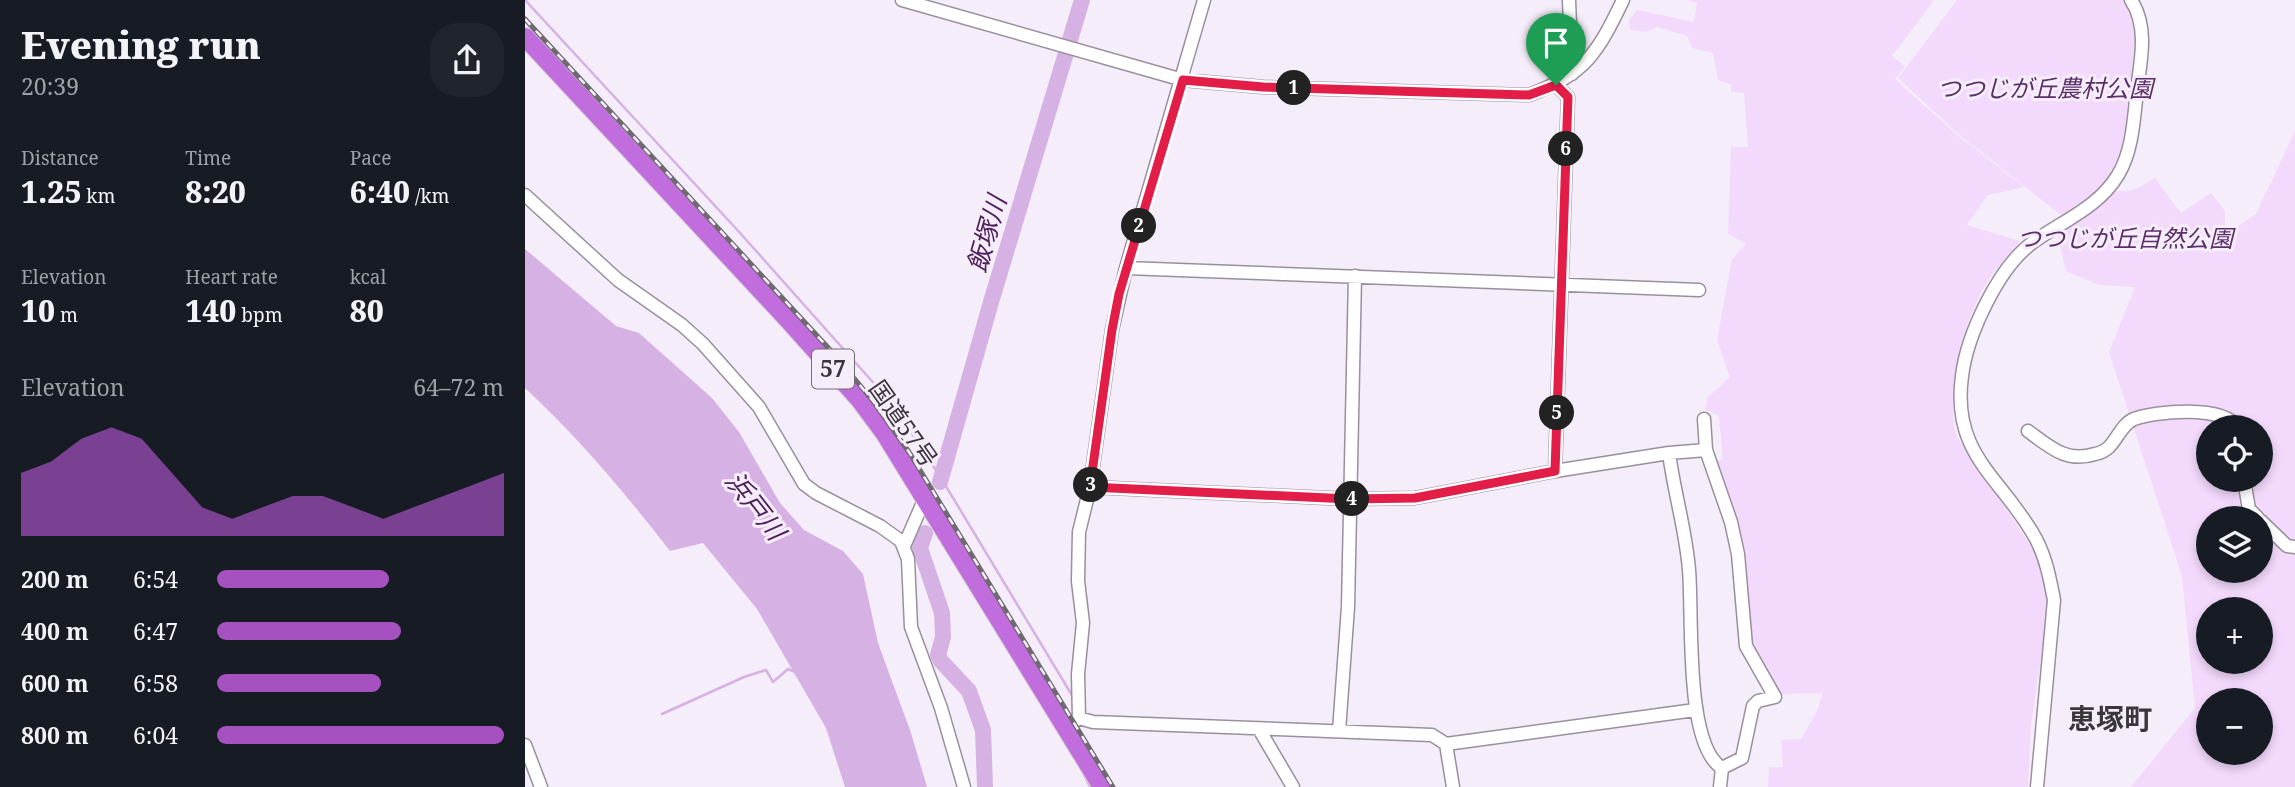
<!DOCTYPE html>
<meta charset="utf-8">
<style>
body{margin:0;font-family:"Noto Serif","Noto Sans JP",serif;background:#20242c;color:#f1f3f6;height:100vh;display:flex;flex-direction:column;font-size:26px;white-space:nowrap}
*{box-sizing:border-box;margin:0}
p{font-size:23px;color:#9ea1a6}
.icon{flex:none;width:38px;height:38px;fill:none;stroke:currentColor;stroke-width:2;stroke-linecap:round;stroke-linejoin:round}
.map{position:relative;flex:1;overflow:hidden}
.sheet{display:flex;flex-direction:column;background:#171b24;width:525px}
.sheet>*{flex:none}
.tools{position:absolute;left:1671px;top:415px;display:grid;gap:14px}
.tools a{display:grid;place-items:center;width:77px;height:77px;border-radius:50%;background:#171b24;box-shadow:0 4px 10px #0003;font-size:35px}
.pin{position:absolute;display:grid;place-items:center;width:60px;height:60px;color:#fff;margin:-72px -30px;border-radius:50% 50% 50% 0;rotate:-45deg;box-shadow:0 0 7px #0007}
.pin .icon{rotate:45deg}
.km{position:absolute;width:35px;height:35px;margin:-18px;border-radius:50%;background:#222;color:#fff;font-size:19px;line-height:35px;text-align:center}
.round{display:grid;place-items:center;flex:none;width:74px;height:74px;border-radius:28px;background:#20242c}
.head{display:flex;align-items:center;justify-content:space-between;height:119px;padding:0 21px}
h1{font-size:38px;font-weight:800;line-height:52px}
.stats{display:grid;grid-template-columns:repeat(3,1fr);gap:10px;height:119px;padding:7px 21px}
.stats div{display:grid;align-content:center}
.stats b{font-size:30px;font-weight:800}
.stats small{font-size:19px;font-weight:400}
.stats p{font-size:19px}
.chart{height:196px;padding:14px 21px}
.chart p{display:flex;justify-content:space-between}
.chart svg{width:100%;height:126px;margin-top:7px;fill:#a551c0;opacity:.7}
ul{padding:0 21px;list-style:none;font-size:23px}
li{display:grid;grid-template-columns:112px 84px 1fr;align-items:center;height:52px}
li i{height:18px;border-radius:9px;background:#a551c0}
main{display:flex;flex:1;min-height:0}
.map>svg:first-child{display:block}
</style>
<main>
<section class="sheet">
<div class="head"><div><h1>Evening run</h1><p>20:39</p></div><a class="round"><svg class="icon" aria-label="share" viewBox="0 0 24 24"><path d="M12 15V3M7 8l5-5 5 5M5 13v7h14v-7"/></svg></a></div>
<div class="stats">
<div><p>Distance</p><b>1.25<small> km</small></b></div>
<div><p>Time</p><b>8:20</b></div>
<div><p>Pace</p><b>6:40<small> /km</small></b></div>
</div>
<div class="stats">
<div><p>Elevation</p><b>10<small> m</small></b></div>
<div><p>Heart rate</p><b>140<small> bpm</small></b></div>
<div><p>kcal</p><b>80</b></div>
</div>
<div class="chart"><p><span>Elevation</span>64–72 m</p>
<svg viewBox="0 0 160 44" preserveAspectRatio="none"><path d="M0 44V22L10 18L20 10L30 6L40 10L50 22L60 34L70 38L80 34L90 30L100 30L110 34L120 38L130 34L140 30L150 26L160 22V44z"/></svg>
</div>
<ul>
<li><b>200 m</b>6:54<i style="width:60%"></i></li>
<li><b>400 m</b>6:47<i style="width:64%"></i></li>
<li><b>600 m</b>6:58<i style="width:57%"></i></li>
<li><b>800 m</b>6:04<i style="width:100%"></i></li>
</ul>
</section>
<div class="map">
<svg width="1770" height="787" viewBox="0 0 1770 787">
<rect width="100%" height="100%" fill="#f6edfa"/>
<path fill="#f3d9fc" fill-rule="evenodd" d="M 1162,0 L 1407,0 L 1408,2 L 1367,56 L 1380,66 L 1370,79 L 1430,133 L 1499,187 L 1463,195 L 1442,225 L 1495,241 C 1485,253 1473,266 1464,279 C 1440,315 1420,392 1431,435 L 1508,549 L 1525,598 L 1506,725 L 1503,787 L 1243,787 L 1244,767 L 1258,767 L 1256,740 L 1276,739 L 1292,711 L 1298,693 L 1252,694 L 1223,644 L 1222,623 L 1189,462 L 1198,459 L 1194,416 L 1180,409 L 1182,398 L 1205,377 L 1192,340 L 1207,259 L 1221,244 L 1203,234 L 1206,147 L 1223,147 L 1219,93 L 1206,92 L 1206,85 L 1193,80 L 1188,53 L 1167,48 L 1162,36 L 1132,27 L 1121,32 L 1105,30 L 1104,20 L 1112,10 L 1169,22 L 1172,3 Z
M 1432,0 L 1606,0 L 1616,25 L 1603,152 L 1584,188 C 1604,196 1613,188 1630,178 L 1656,213 L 1686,193 L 1700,211 L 1700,235 L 1731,214 L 1770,131 L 1770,787 L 1606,787 L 1670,708 L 1657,576 L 1584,352 L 1610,287 L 1573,285 L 1541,271 L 1531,228 L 1542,220 L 1431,132 L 1373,78 ZM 1684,427 L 1736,427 L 1736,480 L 1684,480 ZM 1684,518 L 1736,518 L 1736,570 L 1684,570 ZM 1684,609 L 1736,609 L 1736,662 L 1684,662 ZM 1684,700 L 1736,700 L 1736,752 L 1684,752 Z"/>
<path fill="#d6b1e4" d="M 0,249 L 91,326 L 114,333 L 187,398 L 214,432 L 255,503 L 279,530 L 318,551 L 338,574 L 353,643 L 386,733 L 402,787 L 320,787 L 301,728 L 232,609 L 178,543 L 145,551 C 100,493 54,438 0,388 Z"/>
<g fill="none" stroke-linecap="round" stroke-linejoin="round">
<path stroke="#d6b1e4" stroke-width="2.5" d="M 0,0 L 216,234 L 370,407 L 416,478 L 548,697
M 137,714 L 219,677 L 241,670 L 248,682 L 263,669 L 270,672
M 555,766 L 565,787"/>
<path stroke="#d6b1e4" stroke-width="16" d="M 415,482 L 466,302 L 557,0
M 400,533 L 395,548 L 417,613 L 418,637 L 413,655 L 416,661 L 444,691 L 458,730 L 460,787"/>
<g stroke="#99909c" stroke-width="15">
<path id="minor" d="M 377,0 L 658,80 L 738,87 L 1004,95 C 1061,74 1073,52 1098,0
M 1044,0 L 1047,74
M 0,195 L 93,280 L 157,325 L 178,344 L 234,407 L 279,484 L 291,493 L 355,526 L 376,541 L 383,559 L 386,627 L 416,708 L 439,787
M 601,268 L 1174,290
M 1503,431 C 1525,447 1541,463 1570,454 C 1575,453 1580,451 1584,447 C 1593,438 1597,424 1609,419 C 1631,411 1698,405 1712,427
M 1181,450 L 1206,522 L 1213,554 L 1221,646 L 1250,697 L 1233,701 L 1228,706 L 1217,758 L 1197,768
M 1144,453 C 1149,492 1161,531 1164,570 C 1168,613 1159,745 1197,768
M 1030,471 L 1043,97 L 1031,85
M 1719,480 L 1724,509 L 1733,518
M 565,487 L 824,499 L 890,498 L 1030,471 L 1144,453 L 1181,450 L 1179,419
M 1736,521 L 1762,546 L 1770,547
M 379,546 L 400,498
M 554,718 L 553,674 L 558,623 L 553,581 L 554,532 L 565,487 L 587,330 L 601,268 L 679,0
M 547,723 L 554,718 L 568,722 L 907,735 L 921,744 L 1170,710
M 734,729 L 768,787
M 814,731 L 823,607 L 830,276
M 921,744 L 928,787
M 0,745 L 16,787
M 1195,787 L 1197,768
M 1512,787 L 1529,600 C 1525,579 1521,558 1511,539 C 1478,478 1426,456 1437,376 C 1442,335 1473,268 1507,243 C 1537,221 1573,208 1593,175 C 1609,149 1609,112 1613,82 C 1617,55 1622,24 1606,0"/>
</g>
<g stroke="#d4d3d4" stroke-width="20">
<path id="highway" d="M 0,37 L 265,322 L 334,399 L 360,434 L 577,787"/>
</g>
<use href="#minor" stroke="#fff" stroke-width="12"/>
<use href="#highway" stroke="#c16ddd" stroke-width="18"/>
<g stroke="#6f6971" stroke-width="5">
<path id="rail" d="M 0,19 L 309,354 L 348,401 L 384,452 L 588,787"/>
</g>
<use href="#rail" stroke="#f6edfa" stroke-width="2.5" stroke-dasharray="8" stroke-linecap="butt"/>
</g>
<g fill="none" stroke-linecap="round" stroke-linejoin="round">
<g stroke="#fff" stroke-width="14">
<path id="route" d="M 658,80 L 738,87 L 1004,95 L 1031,85 L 1043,97 L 1030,471 L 890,498 L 824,499 L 565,487 L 587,330 L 594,294 Z"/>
</g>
<use href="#route" stroke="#e11d48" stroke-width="9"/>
</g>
<g text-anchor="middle" stroke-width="6" stroke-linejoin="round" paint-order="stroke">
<rect fill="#f6edfa" stroke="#726d74" stroke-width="2" x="287" y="349.5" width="42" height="39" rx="5"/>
<g font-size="23" font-weight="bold" fill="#3a363b">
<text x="308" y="377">57</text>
</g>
<g font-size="24" font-style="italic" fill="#5c2f6b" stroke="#f6edfa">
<text x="1520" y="97">つつじが丘農村公園</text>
<text x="1600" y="247">つつじが丘自然公園</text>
</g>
<g font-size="24" fill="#3a363b" stroke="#f6edfa">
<text transform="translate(378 424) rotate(55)" y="8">国道57号</text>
</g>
<g font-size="26" font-style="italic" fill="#4f215d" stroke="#f6edfa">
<text transform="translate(462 234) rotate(-74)" y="9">飯塚川</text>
<text transform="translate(230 506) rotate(52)" y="9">浜戸川</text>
</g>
<g font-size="28" font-weight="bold" fill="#3a363b" stroke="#f6edfa">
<text x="1585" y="729">恵塚町</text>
</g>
</g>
</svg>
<div class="tools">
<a><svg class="icon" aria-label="locate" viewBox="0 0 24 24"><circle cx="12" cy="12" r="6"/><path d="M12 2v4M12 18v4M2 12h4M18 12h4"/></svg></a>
<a><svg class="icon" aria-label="layers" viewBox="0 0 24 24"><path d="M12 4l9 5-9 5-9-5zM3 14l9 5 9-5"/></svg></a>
<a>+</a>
<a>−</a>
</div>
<div class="pin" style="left:1031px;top:85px;background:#1e9e55"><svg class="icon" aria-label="arrive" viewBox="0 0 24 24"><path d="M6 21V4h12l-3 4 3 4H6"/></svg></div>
<b class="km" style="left:769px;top:88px">1</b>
<b class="km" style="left:614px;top:226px">2</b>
<b class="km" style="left:566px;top:485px">3</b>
<b class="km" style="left:827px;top:499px">4</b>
<b class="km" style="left:1032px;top:413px">5</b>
<b class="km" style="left:1041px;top:149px">6</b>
</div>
</main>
